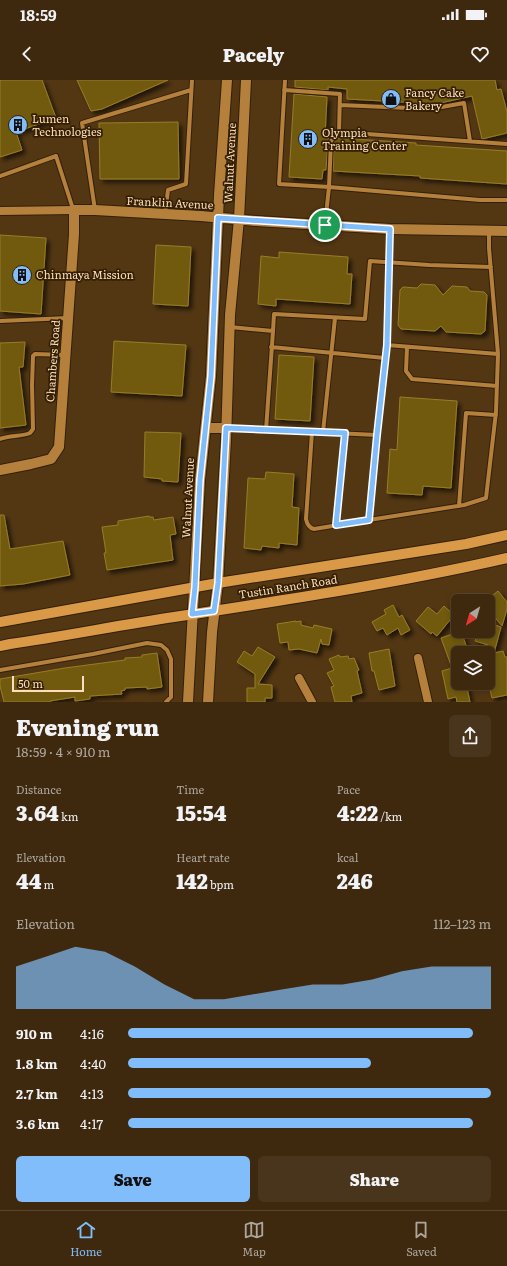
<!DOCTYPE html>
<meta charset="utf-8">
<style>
body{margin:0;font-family:Literata,serif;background:#49351c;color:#f1f3f6;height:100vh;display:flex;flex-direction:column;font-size:15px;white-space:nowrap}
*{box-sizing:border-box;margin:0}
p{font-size:13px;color:#ada69e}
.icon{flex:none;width:22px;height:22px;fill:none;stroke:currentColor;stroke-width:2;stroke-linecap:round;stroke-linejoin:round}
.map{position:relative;height:622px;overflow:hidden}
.side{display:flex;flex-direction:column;background:#3e290e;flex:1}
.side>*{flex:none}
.needle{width:26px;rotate:217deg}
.fabs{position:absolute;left:451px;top:514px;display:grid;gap:8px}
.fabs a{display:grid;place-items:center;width:44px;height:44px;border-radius:6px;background:#3e290e;box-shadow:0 2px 6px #0003,0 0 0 1px #57452e;font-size:20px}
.scale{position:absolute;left:12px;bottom:10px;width:72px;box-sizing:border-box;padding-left:4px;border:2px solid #fcdebe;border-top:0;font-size:11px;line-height:14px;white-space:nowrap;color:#fcdebe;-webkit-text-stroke:3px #351f02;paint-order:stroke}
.pin{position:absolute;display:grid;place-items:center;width:34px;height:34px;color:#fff;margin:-17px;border:2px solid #fff;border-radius:50%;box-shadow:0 1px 4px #0007}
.round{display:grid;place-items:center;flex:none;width:42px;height:42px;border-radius:6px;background:#49351c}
.headline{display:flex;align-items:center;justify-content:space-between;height:68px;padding:0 16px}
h1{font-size:22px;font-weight:800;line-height:30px}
.figures{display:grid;grid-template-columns:repeat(3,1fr);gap:6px;height:68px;padding:4px 16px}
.figures div{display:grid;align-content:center}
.figures b{font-size:20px;font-weight:800}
.figures small{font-size:11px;font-weight:400}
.figures p{font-size:11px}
.chart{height:112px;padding:8px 16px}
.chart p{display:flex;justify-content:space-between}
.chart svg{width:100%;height:72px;margin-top:4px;fill:#81bdfa;opacity:.7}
.action{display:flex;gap:8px;margin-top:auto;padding:8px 16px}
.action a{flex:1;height:46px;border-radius:6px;background:#81bdfa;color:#111;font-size:16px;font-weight:800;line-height:46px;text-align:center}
.action a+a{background:#49351c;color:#f1f3f6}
ul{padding:0 16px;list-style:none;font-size:13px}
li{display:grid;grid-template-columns:64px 48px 1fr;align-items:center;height:30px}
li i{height:10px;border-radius:5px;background:#81bdfa}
.status{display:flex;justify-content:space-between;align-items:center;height:28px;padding:0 20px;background:#3e290e;direction:ltr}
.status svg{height:11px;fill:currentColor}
header{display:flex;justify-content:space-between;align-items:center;height:52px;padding:0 16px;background:#3e290e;font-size:18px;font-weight:800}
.menu{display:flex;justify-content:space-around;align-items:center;height:56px;border-top:1px solid #57452e;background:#3e290e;font-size:11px;color:#ada69e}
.menu a{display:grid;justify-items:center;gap:2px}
.menu .active{color:#81bdfa}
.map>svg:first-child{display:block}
</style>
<div class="status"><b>18:59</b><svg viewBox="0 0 49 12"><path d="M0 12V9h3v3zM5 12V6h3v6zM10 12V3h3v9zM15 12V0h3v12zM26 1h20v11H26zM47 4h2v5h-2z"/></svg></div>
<header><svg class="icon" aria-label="back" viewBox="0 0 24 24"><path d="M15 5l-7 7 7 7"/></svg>Pacely<svg class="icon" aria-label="heart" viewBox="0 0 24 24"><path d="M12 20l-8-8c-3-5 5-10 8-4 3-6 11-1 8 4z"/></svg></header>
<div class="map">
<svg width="507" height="622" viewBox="0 0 507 622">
<defs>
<filter id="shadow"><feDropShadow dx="3.5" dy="3.5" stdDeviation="2" flood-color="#0009"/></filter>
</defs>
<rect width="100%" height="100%" fill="#533713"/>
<path fill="#715a0f" stroke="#987c27" filter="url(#shadow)" d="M 0,0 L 42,0 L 56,38 L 16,52 L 22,70 L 0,77 Z
M 77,0 L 168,0 L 102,29 L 91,31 Z
M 295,0 L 495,0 L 497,10 L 501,9 L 507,32 L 507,53 L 482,59 L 472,16 L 436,24 L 347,19 L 347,9 L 328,7 L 328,10 L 295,7 Z
M 294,14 L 327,17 L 325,57 L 329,58 L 328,61 L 326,90 L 323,90 L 322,99 L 289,97 Z
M 178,42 L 179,99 L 100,99 L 99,43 Z
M 338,58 L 416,63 L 416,65 L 507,71 L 507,104 L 420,98 L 420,96 L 333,91 L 334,62 Z
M 0,155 L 46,158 L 41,234 L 0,231 Z
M 156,165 L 191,167 L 188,226 L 153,224 Z
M 279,172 L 348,177 L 347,194 L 352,194 L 350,224 L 276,219 L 276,226 L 258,224 L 261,176 L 279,178 Z
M 421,204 L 435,205 L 443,215 L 452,206 L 467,207 L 470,211 L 484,212 L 487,215 L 485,251 L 481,254 L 446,252 L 441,246 L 435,251 L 401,249 L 398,245 L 400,210 L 403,207 L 417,208 Z
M 114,261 L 186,265 L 182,316 L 111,312 Z
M 25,262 L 23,287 L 19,287 L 26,345 L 0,348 L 0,263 Z
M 279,275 L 314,277 L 310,341 L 275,339 Z
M 400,317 L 457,321 L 451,408 L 423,406 L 422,415 L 387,413 L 390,369 L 397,370 Z
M 145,352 L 181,353 L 178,402 L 162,401 L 162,399 L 144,397 Z
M 266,392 L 294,394 L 292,427 L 299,428 L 297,465 L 279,463 L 279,468 L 262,466 L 261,470 L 244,468 L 248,398 L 265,399 Z
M 0,435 L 4,435 L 10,469 L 63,461 L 70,495 L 23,504 L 0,506 Z
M 149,436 L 149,437 L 153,437 L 154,440 L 173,437 L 176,454 L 170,455 L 173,480 L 107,490 L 104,473 L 106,473 L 102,447 L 118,445 L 118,441 Z
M 498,511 L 507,522 L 507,529 L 502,546 L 488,529 L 488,519 Z
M 393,525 L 399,537 L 402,535 L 410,550 L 401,555 L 398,548 L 387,555 L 383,548 L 377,551 L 372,542 L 386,534 L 384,530 Z
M 444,526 L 454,535 L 437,556 L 432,552 L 431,554 L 416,541 L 428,527 L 437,534 Z
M 296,541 L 296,542 L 301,541 L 301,545 L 313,548 L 314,545 L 332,549 L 329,565 L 322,564 L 321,559 L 317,573 L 299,569 L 289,570 L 288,562 L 280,563 L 277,544 Z
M 488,543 L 501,547 L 494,573 L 503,571 L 505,577 L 507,577 L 507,615 L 492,618 L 489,606 L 492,606 L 488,591 L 488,565 L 475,561 L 478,551 L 488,551 Z
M 461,551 L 468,571 L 458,573 L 458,603 L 466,603 L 470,622 L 457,622 L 456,617 L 448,619 L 442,591 L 452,588 L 441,558 Z
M 258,567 L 275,577 L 258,604 L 272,605 L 272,618 L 265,618 L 265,622 L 247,622 L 247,608 L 255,608 L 255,594 L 237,582 L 244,571 L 252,576 Z
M 389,569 L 395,606 L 379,610 L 374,591 L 372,591 L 369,573 Z
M 157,573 L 162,607 L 147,609 L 147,607 L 125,608 L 125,610 L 121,611 L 122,614 L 90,616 L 90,619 L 75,621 L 75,617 L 50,621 L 50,622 L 4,622 L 0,606 L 0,599 L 65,588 L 125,580 L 125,578 L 142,577 L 142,575 Z
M 339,575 L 340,577 L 348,576 L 349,579 L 354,578 L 359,590 L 357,591 L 362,613 L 351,616 L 352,622 L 335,622 L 331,607 L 334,606 L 327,593 L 334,590 L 329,579 Z"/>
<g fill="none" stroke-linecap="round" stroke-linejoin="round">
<g stroke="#32200b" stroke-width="6">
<path id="lane" d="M 285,0 L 279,104 L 329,107 L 480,120 L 507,120
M 284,10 L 340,14 L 339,52 L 507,64
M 340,25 L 431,29 L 464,23 L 470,61
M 0,96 L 56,76 L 73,129
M 95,130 L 82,43 L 191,10
M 165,134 L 168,110 L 186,104 L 192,0
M 325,144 L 329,107 L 331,61 L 339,52
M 390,150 L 387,265 L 498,274 L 489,168 L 489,152
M 0,241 L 68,238
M 230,247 L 273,251 L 274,234 L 365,239 L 370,181 L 429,185 L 491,187
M 387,265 L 377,355 L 369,440 L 464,425 L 486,418 L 496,332 L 498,274
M 271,267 L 385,278
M 407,267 L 406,291 L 412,299 L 497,306
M 227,348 L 377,355
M 266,350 L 273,251
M 312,352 L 306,439 C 307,444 309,448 314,449 L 369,440
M 323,352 L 335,238
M 0,359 C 10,355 21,357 30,353 L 33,349 L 32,305 L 33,276 L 35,274 L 65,275
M 459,426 L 466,333 L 496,335
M 336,445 L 345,353
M 0,590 L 93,574 L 147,563 L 161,565 L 167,570 L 171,579 L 171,617 L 166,622"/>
</g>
<g stroke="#32200b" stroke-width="10">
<path id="street" d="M 0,131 L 74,130
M 418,578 L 428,622
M 299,598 L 312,622"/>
</g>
<g stroke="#32200b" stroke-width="12">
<path id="secondary" d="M 206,348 L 226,348
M 0,390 L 31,384 L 51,379 L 59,367 L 74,154 L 74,130 L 95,130 L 201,136 L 256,141 L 390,149 L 507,151
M 188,622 L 200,400 L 211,296 L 219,115 L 227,0
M 208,622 L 212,552 L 218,503 L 226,360 L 230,235 L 239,139 L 246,0"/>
</g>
<g stroke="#32200b" stroke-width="12">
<path id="primary" d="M 0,542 L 218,503 L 466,464 L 507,455
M 0,566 L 10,564 C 65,556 120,545 174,537 C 286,520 397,503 507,478"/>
</g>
<use href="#lane" stroke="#b5803c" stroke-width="4"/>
<use href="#street" stroke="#b5803c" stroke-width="8"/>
<use href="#secondary" stroke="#b5803c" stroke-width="10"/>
<use href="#primary" stroke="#da9947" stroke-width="10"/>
</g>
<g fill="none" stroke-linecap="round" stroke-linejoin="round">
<g stroke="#fff" stroke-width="8">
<path id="route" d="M 218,138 L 390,149 L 387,265 L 377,355 L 369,440 L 336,445 L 345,353 L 226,348 L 218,503 L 214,531 L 192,534 L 195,507 L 200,400 L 211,296 Z"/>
</g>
<use href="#route" stroke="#81bdfa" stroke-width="5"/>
</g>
<defs>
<g id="shop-disc" transform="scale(1)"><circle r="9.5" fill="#81bdfa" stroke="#351f02"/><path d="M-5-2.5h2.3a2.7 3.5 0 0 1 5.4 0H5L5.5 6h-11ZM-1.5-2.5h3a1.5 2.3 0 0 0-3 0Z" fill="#111"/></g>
<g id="building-disc" transform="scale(1)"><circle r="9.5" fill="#81bdfa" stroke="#351f02"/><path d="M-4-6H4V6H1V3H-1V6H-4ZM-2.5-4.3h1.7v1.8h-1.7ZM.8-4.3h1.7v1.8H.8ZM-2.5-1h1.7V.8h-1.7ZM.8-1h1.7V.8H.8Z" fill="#111"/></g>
</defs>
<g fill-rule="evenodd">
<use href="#shop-disc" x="391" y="19"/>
<use href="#building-disc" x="18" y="45"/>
<use href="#building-disc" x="308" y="59"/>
<use href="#building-disc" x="22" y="195"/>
</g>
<g text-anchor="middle" stroke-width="3.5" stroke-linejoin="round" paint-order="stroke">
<g font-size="11" fill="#fcdebe" stroke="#351f02" text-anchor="start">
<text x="405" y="17">Fancy Cake<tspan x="405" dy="13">Bakery</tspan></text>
<text x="32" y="43">Lumen<tspan x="32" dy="13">Technologies</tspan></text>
<text x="322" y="57">Olympia<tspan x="322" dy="13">Training Center</tspan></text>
<text x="36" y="199">Chinmaya Mission</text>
</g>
<g font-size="11" fill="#fcdebe" stroke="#351f02">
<text transform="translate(230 83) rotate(-87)" y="4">Walnut Avenue</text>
<text transform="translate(170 123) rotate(3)" y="4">Franklin Avenue</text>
<text transform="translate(53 281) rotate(-86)" y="4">Chambers Road</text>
<text transform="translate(188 418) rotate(-87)" y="4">Walnut Avenue</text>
<text transform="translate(288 507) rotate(-9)" y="4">Tustin Ranch Road</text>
</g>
</g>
</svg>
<div class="fabs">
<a><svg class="needle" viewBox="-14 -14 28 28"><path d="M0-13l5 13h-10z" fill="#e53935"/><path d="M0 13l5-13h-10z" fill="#ada69e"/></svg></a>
<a><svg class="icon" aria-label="layers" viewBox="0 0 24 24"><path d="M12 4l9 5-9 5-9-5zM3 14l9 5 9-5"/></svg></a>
</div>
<div class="scale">50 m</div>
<div class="pin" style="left:325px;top:145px;background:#1e9e55"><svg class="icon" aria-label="arrive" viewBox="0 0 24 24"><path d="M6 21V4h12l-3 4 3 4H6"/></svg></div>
</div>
<section class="side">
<div class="headline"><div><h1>Evening run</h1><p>18:59 · 4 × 910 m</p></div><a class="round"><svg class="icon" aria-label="share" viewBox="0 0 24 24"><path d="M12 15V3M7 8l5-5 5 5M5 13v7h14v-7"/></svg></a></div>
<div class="figures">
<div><p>Distance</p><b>3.64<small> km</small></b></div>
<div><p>Time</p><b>15:54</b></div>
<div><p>Pace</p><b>4:22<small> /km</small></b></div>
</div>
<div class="figures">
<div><p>Elevation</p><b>44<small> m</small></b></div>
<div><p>Heart rate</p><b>142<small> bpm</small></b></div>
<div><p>kcal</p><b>246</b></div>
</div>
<div class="chart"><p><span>Elevation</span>112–123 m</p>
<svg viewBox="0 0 160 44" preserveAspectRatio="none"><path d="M0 44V18L10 12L20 6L30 9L40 18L50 29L60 38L70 38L80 35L90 32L100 29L110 29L120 26L130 21L140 18L150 18L160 18V44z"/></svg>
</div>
<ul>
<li><b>910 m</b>4:16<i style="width:95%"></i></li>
<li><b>1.8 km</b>4:40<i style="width:67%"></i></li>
<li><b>2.7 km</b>4:13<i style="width:100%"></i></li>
<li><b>3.6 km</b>4:17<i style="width:95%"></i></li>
</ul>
<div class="action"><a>Save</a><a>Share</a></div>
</section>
<nav class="menu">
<a class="active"><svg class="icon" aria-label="home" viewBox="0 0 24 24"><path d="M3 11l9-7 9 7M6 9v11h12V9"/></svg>Home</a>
<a><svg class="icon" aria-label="map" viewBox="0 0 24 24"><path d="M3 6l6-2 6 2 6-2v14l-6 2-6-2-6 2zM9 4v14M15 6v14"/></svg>Map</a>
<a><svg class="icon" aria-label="saved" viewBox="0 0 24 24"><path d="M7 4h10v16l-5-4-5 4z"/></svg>Saved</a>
</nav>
